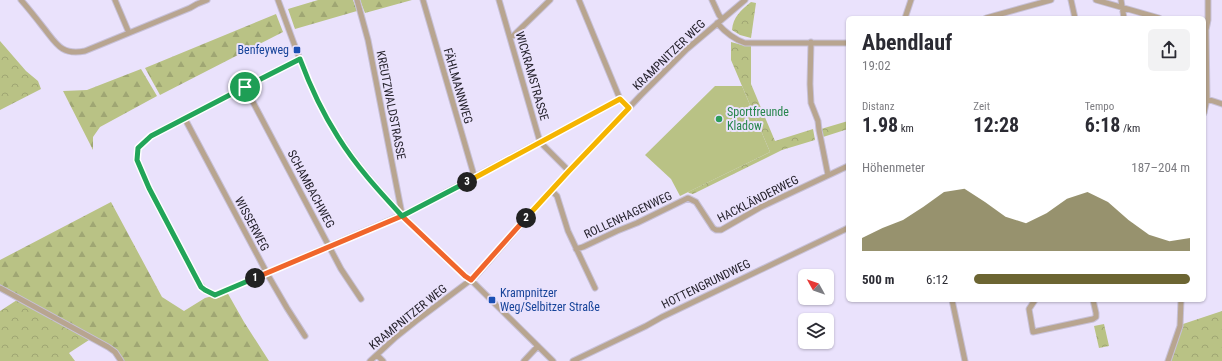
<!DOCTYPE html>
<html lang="de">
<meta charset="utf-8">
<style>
body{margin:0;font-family:"Roboto Condensed",sans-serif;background:#f2f2f3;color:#2b2b33;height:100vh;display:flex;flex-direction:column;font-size:15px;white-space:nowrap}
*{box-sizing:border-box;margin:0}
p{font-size:13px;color:#7c7c81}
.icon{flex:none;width:22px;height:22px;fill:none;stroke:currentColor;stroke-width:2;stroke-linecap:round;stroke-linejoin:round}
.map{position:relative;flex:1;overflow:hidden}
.panel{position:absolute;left:846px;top:16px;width:360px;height:286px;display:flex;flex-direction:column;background:#fff;border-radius:6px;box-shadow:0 1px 3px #0004}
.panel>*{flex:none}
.needle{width:26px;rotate:310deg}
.tools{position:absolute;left:798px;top:269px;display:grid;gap:8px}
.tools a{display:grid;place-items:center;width:36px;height:36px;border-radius:6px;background:#fff;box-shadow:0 1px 3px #0004;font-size:20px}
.pin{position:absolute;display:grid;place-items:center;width:34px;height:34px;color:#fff;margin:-17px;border:2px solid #fff;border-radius:50%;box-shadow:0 1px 4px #0007}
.km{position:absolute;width:20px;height:20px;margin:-10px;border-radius:50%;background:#222;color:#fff;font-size:11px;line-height:20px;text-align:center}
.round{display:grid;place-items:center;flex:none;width:42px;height:42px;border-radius:6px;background:#f2f2f3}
.summary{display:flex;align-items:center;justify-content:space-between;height:68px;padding:0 16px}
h1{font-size:22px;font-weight:700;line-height:30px}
.figures{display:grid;grid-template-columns:repeat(3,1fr);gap:6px;height:68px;padding:4px 16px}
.figures div{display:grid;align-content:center}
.figures b{font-size:20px;font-weight:700}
.figures small{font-size:11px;font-weight:400}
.figures p{font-size:11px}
.chart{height:112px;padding:8px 16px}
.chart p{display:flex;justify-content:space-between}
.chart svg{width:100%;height:72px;margin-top:4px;fill:#6c6532;opacity:.7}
ul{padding:0 16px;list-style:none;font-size:13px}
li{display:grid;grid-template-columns:64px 48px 1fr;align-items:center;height:30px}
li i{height:10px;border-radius:5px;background:#6c6532}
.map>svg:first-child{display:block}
</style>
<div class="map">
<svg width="1222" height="361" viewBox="0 0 1222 361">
<defs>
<pattern id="forest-firs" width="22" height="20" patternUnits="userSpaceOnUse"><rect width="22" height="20" fill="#b9c285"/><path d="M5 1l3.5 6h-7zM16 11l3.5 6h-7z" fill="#9fa673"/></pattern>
<pattern id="park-crowns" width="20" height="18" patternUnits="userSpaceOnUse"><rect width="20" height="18" fill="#b9c285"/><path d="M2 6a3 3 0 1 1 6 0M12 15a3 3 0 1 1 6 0" fill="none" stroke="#9fa673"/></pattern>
</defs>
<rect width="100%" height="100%" fill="#eae2fc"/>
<path fill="#b9c285" d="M 715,86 L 742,86 L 770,152 L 680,196 L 671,179 L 645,155 Z"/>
<path fill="url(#forest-firs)" d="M 318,0 L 353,0 L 357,11 L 295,29 L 288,9 Z
M 360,0 L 412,0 L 365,13 Z
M 276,14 L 283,32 L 160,95 L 145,68 Z
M 141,69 L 157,96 L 100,127 L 93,137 L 93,150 L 63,91 L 87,90 Z
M 111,202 L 162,297 L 184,311 L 205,298 L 227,292 L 244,322 L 269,361 L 124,361 L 117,350 L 0,285 L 0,260 Z"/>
<path fill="url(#park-crowns)" d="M 751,2 L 756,3 L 751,38 L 740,35 L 732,30 C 733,17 741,10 751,2 Z
M 0,41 L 26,71 L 38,81 L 41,89 L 0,110 Z
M 731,42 L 742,45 L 751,46 L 751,84 L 775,141 L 813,129 L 815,140 L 782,150 L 693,194 L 689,193 L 688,192 L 770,152 L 731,60 Z
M 848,121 L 848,129 L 823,137 L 821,129 Z
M 17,300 L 89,340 L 69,353 L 75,361 L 0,361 L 0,311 Z
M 1222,311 L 1222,361 L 1171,361 L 1183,324 Z
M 1104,324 L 1109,346 L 1099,348 L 1094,326 Z"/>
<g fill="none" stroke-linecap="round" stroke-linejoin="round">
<g stroke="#c7c0d7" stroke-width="7">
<path id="minor" d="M 21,0 C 29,9 36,18 43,27 C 56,43 61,56 85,51 L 190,8 L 197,4 L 207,0
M 115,0 L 129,33
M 278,0 C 293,40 306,81 327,118 C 362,180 414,228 465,276 L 471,280 L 553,361
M 357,0 L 368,40 L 402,214
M 423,0 L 473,172 L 475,177
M 499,0 L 540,142 L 569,171
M 579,0 L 620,99 L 629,107
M 712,0 L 719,15 L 722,19
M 1071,0 L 1075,18
M 1096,0 L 1159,18
M 1121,0 L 1124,18
M 905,18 L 911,0
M 986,18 L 1051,0
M 717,23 C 725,32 733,39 745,43 L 848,43
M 510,37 L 513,36 L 550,0
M 811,42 L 810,84 L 811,103 L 818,121 L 819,130 L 828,175
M 300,59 L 173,124 L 151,136 L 138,148 L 137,160 L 149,188 L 199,283 L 205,290 L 215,295 L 409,212 L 620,99
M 245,87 L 341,269 L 361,299
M 1207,99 L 1222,104
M 1204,113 L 1207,99 L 1206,30 L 1208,20 L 1208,0
M 185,119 L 269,277 L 287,308 L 305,336
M 551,190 L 557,196 L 568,231 L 595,288
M 576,249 L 583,247 L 617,231 L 637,223 L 688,198 L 696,202 L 713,228 L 716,230 L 721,230 L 761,207 L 848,166
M 0,288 L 108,347 L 115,352 L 121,361
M 952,300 L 965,361
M 1035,300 L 1029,309 L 1033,332 L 1093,319 L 1096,317 L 1096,313 L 1093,300
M 377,355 L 383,361
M 370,361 L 396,337 L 416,321 L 476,276 L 551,190 L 641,95 L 687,49 L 745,0
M 524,361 L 538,346
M 573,361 L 646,326 L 662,317 L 848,228
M 1168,361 L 1180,326 L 1181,300"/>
</g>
<use href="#minor" stroke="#b8a590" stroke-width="5"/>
</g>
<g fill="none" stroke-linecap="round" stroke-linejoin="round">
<g stroke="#fff" stroke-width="8">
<path id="split-1" d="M 245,87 L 151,136 L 138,148 L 137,160 L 149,188 L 201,287 L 205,290 L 215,295 L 255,278"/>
</g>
<g stroke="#fff" stroke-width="8">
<path id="split-2" d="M 255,278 L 402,216 L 465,276 L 471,280 L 526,218"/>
</g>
<g stroke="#fff" stroke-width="8">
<path id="split-3" d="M 467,182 L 620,99 L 629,108 L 569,171 L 526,218"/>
</g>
<g stroke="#fff" stroke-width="8">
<path id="split-4" d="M 245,87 L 300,59 C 310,86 322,112 338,137 C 356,166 379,191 402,216 L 467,182"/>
</g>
<use href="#split-1" stroke="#22a559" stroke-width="5"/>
<use href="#split-2" stroke="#f0652b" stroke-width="5"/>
<use href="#split-3" stroke="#f5b400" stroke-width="5"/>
<use href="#split-4" stroke="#22a559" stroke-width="5"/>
</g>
<g fill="#1a4fb4" stroke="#eae2fc" stroke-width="1.5">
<rect x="293" y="46" width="8" height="8" rx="2"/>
<rect x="488" y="296" width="8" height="8" rx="2"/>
</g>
<circle fill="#2e9e5b" stroke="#eae2fc" stroke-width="1.5" cx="719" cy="119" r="4"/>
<g text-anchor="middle" stroke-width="4" stroke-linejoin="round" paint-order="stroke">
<g font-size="12" fill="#164399" stroke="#eae2fc" text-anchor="end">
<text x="289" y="54">Benfeyweg</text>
<text x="500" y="297" text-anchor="start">Krampnitzer<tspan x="500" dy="14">Weg/Selbitzer Straße</tspan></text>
</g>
<g font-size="12" fill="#26232d" stroke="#eae2fc">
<text transform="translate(669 55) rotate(-44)" y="4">KRAMPNITZER WEG</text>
<text transform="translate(532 76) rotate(74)" y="4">WICKRAMSTRASSE</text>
<text transform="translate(458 86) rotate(74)" y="4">FÄHLMANNWEG</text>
<text transform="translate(391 105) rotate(79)" y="4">KREUTZWALDSTRASSE</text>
<text transform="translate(311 189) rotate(62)" y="4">SCHAMBACHWEG</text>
<text transform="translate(758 199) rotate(-27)" y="4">HACKLÄNDERWEG</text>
<text transform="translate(628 215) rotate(-25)" y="4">ROLLENHAGENWEG</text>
<text transform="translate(252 224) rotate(62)" y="4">WISSERWEG</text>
<text transform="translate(706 284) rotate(-26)" y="4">HOTTENGRUNDWEG</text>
<text transform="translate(408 317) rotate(-39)" y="4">KRAMPNITZER WEG</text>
</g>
<g font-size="12" fill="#27864d" stroke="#eae2fc" text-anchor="start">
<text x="727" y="116">Sportfreunde<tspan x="727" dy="14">Kladow</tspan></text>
</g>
</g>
</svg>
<div class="tools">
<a><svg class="needle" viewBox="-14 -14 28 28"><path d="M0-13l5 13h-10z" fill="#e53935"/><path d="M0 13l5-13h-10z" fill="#7c7c81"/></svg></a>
<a><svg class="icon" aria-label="layers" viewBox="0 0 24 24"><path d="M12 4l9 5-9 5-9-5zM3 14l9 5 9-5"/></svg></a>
</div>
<div class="pin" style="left:245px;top:87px;background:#1e9e55"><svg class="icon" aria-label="arrive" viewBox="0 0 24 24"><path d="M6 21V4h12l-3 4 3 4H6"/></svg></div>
<b class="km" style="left:255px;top:278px">1</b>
<b class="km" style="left:526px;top:218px">2</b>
<b class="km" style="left:467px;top:182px">3</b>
<section class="panel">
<div class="summary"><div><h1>Abendlauf</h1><p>19:02</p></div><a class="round"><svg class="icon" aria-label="share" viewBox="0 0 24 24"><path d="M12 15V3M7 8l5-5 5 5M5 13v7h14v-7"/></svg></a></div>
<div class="figures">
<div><p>Distanz</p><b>1.98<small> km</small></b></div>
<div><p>Zeit</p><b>12:28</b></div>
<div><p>Tempo</p><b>6:18<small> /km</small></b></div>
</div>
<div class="chart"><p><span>Höhenmeter</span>187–204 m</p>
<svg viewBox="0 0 160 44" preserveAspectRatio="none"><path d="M0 44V36L10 30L20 25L30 17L40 8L50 6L60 14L70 23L80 27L90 21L100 12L110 8L120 14L130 25L140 34L150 38L160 36V44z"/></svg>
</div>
<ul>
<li><b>500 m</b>6:12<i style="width:100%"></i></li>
</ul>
</section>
</div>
